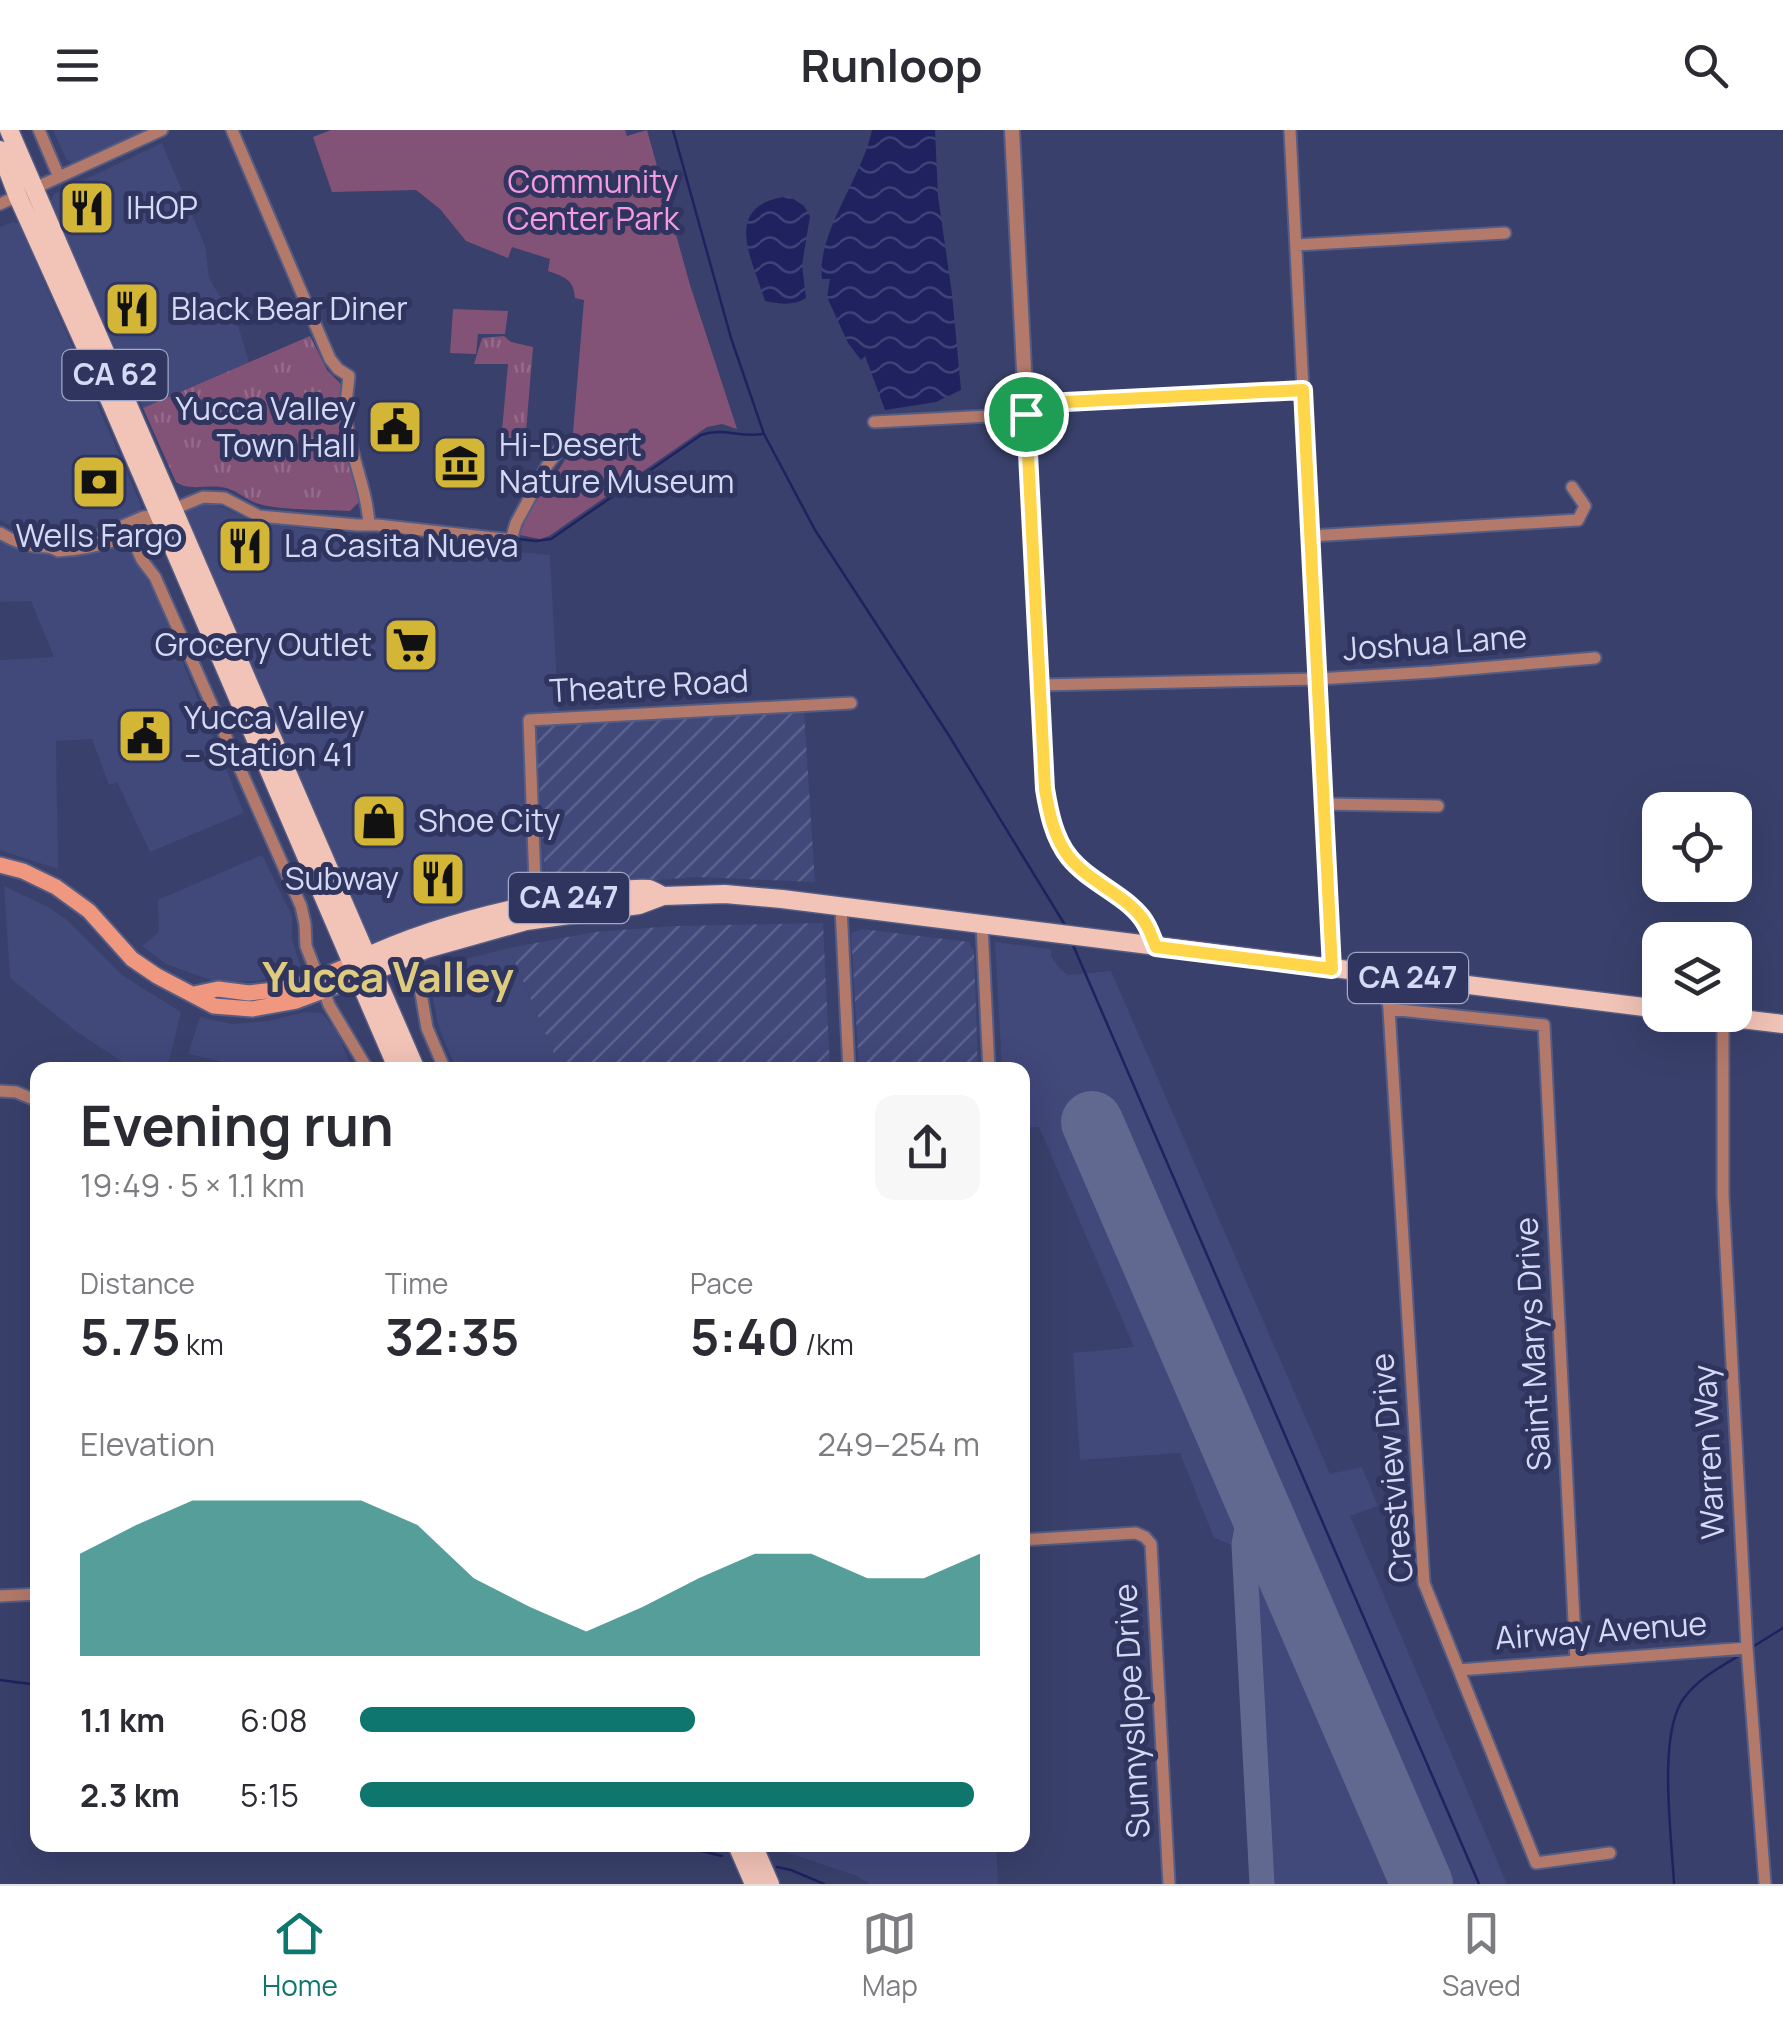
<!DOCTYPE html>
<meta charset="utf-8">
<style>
body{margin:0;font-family:Manrope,sans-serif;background:#f7f7f7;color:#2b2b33;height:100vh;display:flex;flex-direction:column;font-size:38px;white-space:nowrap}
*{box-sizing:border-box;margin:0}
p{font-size:32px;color:#7c7c81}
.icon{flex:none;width:55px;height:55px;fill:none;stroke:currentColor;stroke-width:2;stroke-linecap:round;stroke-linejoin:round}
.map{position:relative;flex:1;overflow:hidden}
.side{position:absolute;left:30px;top:932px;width:1000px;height:790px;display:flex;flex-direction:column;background:#fff;border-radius:20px;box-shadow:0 10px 40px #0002}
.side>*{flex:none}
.controls{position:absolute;left:1642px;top:662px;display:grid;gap:20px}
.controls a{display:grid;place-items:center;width:110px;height:110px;border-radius:20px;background:#fff;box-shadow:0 10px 40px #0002;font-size:50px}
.pin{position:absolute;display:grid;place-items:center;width:85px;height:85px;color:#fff;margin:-42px;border:5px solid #fff;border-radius:50%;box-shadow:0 2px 10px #0007}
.round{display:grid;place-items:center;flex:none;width:105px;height:105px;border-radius:20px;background:#f7f7f7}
.headline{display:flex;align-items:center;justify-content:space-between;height:170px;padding:0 50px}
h1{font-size:55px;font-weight:700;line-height:75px}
.figures{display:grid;grid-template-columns:repeat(3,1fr);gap:15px;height:170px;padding:10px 50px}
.figures div{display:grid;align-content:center}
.figures b{font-size:50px;font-weight:700}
.figures small{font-size:28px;font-weight:400}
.figures p{font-size:28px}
.chart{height:280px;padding:20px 50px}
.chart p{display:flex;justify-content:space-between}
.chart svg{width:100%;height:180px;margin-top:10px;fill:#0f766e;opacity:.7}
ul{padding:0 50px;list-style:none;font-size:32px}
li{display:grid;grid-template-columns:160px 120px 1fr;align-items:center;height:75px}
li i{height:25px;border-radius:12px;background:#0f766e}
header{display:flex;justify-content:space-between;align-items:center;height:130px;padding:0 50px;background:#fff;font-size:45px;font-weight:700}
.tab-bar{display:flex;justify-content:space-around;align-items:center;height:140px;border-top:2px solid #e1e1e2;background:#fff;font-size:28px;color:#7c7c81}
.tab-bar a{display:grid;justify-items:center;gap:5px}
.tab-bar .on{color:#0f766e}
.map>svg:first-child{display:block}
</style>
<header><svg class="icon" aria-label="menu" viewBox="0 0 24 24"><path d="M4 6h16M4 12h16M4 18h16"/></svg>Runloop<svg class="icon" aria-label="search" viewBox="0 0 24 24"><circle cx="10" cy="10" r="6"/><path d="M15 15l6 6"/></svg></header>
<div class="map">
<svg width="1783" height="1754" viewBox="0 0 1783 1754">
<defs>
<pattern id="industrial-furrows" width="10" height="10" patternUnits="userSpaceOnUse" patternTransform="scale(2.5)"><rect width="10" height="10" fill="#41487a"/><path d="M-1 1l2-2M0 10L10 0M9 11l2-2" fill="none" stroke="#5c628e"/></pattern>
<pattern id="grass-tufts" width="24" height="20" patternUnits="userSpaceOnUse" patternTransform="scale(2.5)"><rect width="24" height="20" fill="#835377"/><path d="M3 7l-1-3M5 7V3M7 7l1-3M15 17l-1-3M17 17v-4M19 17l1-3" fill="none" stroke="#946b8b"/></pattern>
<pattern id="water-waves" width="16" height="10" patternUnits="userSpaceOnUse" patternTransform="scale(2.5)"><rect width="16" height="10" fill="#1f225f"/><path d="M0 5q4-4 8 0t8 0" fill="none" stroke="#3f4277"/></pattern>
</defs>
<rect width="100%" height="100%" fill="#39406b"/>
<path fill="#41487a" d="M 53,0 L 146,0 L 72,33 L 66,29 Z
M 162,13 L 205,116 L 209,148 L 219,165 L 232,176 L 249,232 L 143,278 L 50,74 L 54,64 Z
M 13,92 L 19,94 L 141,375 L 140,384 L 123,392 L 76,404 L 48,406 L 21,401 L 0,390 L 0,97 Z
M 200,373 L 215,374 L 254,392 L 384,409 L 550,425 L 559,592 L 535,595 L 546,759 L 369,818 L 178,384 Z
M 0,411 L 14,418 L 59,424 L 124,412 L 154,461 L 244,683 L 150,722 L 117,652 L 109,655 L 92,609 L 56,611 L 58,739 L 0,720 L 0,530 L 54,527 L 31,471 L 0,472 Z
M 262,725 L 292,786 L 292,809 L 300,835 L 293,843 L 258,851 L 216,852 L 166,834 L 142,816 L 159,802 L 158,770 Z
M 4,756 L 48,777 L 67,790 L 122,845 L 181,882 L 167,940 L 135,940 L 77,902 L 10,848 Z
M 995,812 L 1051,819 L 1051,826 L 1059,838 L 1068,845 L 1111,841 L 1330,1344 L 1362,1337 L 1378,1376 L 1350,1386 L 1507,1754 L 1255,1754 L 1240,1418 L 1214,1408 L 1180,1323 L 1080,1330 L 1073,1223 L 1134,1217 L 1039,997 L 1023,997 L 1022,940 L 1002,940 Z
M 509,818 L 561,940 L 457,940 L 442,906 L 437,889 L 429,846 L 442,835 Z
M 305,882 L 322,883 L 338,903 L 352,940 L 226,940 L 224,932 L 188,924 L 200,887 L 232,894 L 269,891 Z
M 765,1715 L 996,1715 L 998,1754 L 870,1754 L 857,1746 Z"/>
<path fill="url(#industrial-furrows)" d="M 804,582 L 815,752 L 696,747 L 546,759 L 535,594 Z
M 823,793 L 830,940 L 561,940 L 509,818 L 595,802 L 673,796 Z
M 862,799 L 969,812 L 974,821 L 978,940 L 859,940 L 851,803 Z"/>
<path fill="url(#grass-tufts)" d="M 310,206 L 327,240 L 341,254 L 341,297 L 359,372 L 350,381 C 329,380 273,380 256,373 C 243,368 236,359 221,357 C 206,355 188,361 176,352 L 143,278 Z
M 504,206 L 511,212 L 533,217 L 525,313 L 501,312 L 508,234 L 474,234 L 482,208 Z"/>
<path fill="#835377" d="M 331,0 L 625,0 L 627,6 L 647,0 L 690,155 L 737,299 L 722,294 L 707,297 L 549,406 L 540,409 L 520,405 C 529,371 560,347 572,315 L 584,170 L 575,168 C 574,149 564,147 548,141 L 550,129 L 512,117 L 508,128 L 466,111 L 440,79 L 416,60 L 332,62 L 313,7 Z
M 453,179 L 508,181 L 505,204 L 478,204 L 476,224 L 450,223 Z"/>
<path fill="url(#water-waves)" d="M 872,0 L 935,0 L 938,66 L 952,164 L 961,260 L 936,272 L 885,280 L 865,226 L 861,230 L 848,213 L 827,167 L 830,149 L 822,149 C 816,104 863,46 872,0 Z
M 789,66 L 804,76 L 810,86 L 802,135 L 806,168 C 793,176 780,174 765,171 C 752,128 720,75 789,66 Z"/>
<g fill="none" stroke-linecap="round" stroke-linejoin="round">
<path stroke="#1f225f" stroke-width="2.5" d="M 673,0 L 731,208 L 764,304 L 815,400 L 948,604 L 1065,795
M 518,409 L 536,411 L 551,409 L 701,305 C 723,297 740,308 762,304
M 1073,815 L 1479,1754
M 1754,1516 L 1783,1498
M 0,1550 L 38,1555
M 676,1715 L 722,1726
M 777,1737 L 791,1740 L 824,1754
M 1674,1754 C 1672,1708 1657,1604 1684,1568 C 1698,1549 1720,1537 1740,1525"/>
<path stroke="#626990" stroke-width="25" d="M 1261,1386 L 1248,1392 L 1244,1415 L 1262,1754"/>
<path stroke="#626990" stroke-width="62" d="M 1092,992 L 1422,1754"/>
<g stroke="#555c84" stroke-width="15">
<path id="minor" d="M 39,0 L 59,47
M 232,0 L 330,229 L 338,239 L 349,246 C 348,259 345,273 346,286 C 349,324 367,357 369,395
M 1290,0 L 1332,839
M 0,74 L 162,0
M 1296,115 L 1505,103
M 1025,274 L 1303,260
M 874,292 L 1026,284
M 0,403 C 10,409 21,414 33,416 C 44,418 49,415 58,421 C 92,419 134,409 159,385
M 130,403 L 142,430 L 155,447 L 301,776 L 305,794 L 306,816 L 318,847
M 1310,406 L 1578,390 L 1585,376 L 1572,357
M 52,416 L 59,413 L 86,410 L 106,403 L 143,387 L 159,385 L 203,367 L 224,368 L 259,386 L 357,395 L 377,395 L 511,410 L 516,393 L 548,334 L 560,319
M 1040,555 L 1318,549 L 1432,542 L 1595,528
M 1324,674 L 1438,676
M 841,777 L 849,940
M 536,780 L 529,590 L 851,573
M 982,795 L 989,940
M 410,825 L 418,846 L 427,898 L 445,940
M 1385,845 L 1389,879 L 1424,1453 L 1536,1733 L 1610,1723
M 324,861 L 329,875 L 368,940
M 1389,879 L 1544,895 L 1576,1531
M 1723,887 L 1723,1065 L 1747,1518 L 1765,1754
M 0,961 L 16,962 L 38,971
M 1022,1410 L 1136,1403 L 1145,1407 L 1151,1414 L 1169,1754
M 0,1466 L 38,1464
M 1459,1540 L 1747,1518"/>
</g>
<g stroke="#555c84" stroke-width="18">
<path id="tertiary" d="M 1012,0 L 1045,659 C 1049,682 1054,708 1069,727 C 1089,752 1123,763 1142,788 C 1149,797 1152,808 1156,817"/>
</g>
<g stroke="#555c84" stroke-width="19">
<path id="secondary" d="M 0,735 L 23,741 L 56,757 L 89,781 L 132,829 L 157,846 L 214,876 L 252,879 L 296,871 L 358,848
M 194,864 L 218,859 L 249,863 L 283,859 L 311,851 L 352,834"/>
</g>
<g stroke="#555c84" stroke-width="21">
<path id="primary" d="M 9,0 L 416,940
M 0,20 L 18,67 L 111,273 L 398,940
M 360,830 C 433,795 515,776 594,764 C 611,762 632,757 649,759 C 652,760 661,765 663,766
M 358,848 L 426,819 L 526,791 L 639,775 L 663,766 L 725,764 L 782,769 L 1660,879
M 1707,885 L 1783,894
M 737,1715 L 754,1754
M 753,1715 L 770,1754"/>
</g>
<use href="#minor" stroke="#b37a6b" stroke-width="11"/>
<use href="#tertiary" stroke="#b37a6b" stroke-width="14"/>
<use href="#secondary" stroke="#f0977f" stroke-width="15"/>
<use href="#primary" stroke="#f2c3b7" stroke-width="18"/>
</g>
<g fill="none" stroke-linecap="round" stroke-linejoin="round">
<g stroke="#fff" stroke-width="20">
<path id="route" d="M 1303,260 L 1332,839 L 1156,817 C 1152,808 1149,797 1142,788 C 1124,764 1089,752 1069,727 C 1054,708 1049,683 1045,659 L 1026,284 L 1026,274 Z"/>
</g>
<use href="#route" stroke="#ffd54a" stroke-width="12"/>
</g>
<defs>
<g id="restaurant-square" transform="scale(2.875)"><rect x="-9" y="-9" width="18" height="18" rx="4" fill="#d3b635" stroke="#2f355f"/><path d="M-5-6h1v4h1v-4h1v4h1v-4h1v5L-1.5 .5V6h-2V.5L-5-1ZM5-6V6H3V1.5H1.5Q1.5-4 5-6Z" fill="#111"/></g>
<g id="civic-square" transform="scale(2.875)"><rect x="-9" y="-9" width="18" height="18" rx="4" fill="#d3b635" stroke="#2f355f"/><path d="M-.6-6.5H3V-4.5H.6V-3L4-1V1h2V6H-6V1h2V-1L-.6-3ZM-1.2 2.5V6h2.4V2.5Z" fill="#111"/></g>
<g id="museum-square" transform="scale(2.875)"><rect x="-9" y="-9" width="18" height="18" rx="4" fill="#d3b635" stroke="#2f355f"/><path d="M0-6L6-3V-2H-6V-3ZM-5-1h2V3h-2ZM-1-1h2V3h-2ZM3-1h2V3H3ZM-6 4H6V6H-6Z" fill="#111"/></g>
<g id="bank-square" transform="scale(2.875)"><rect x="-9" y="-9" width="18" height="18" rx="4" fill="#d3b635" stroke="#2f355f"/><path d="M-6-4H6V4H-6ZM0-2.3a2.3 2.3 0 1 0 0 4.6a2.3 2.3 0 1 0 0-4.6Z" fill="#111"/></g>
<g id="supermarket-square" transform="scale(2.875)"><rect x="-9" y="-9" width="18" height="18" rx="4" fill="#d3b635" stroke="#2f355f"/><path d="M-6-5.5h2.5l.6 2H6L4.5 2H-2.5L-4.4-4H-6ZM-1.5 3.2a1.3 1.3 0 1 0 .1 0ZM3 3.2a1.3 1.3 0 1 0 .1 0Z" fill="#111"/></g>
<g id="shop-square" transform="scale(2.875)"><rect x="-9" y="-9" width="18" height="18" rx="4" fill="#d3b635" stroke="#2f355f"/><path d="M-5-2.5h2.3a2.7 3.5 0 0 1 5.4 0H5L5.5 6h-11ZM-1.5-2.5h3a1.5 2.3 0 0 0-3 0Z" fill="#111"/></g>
</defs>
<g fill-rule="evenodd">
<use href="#restaurant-square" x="87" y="78"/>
<use href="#restaurant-square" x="132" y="179"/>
<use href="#civic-square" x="395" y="297"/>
<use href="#museum-square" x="460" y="333"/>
<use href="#bank-square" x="99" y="352"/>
<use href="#restaurant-square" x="245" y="416"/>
<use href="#supermarket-square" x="411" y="515"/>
<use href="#civic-square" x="145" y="606"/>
<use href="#shop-square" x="379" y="691"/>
<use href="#restaurant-square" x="438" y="749"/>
</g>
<g text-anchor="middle" stroke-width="10" stroke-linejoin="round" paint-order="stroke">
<g fill="#2f355f" stroke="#a2a8c7" stroke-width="2.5">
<rect x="62.5" y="220" width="105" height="50" rx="8"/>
<rect x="509" y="743" width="120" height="50" rx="8"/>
<rect x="1348" y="823" width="120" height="50" rx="8"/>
</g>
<g font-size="30" font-weight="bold" fill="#d4d9f4">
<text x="115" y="255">CA 62</text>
<text x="569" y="778">CA 247</text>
<text x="1408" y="858">CA 247</text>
</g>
<g font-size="32" fill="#f59be0" stroke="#2f355f">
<text x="593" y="63">Community<tspan x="593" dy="37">Center Park</tspan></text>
</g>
<g font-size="32" fill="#d4d9f4" stroke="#2f355f" text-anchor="start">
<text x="126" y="89">IHOP</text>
<text x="171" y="190">Black Bear Diner</text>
<text x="356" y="290" text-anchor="end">Yucca Valley<tspan x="356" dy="37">Town Hall</tspan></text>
<text x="499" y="326">Hi-Desert<tspan x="499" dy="37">Nature Museum</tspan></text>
<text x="99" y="417" text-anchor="middle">Wells Fargo</text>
<text x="284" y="427">La Casita Nueva</text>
<text x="372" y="526" text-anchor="end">Grocery Outlet</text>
<text x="184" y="599">Yucca Valley<tspan x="184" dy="37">– Station 41</tspan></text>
<text x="418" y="702">Shoe City</text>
<text x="399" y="760" text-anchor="end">Subway</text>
</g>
<g font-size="32" fill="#d4d9f4" stroke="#2f355f">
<text transform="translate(1435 513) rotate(-4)" y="11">Joshua Lane</text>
<text transform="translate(649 556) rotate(-3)" y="11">Theatre Road</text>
<text transform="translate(1533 1214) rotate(-93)" y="11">Saint Marys Drive</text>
<text transform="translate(1709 1322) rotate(-93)" y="11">Warren Way</text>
<text transform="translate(1392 1338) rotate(-95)" y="11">Crestview Drive</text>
<text transform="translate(1601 1501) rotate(-4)" y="11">Airway Avenue</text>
<text transform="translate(1132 1581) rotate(-93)" y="11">Sunnyslope Drive</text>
</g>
<g font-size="42" font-weight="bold" fill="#dfcb7e" stroke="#2f355f">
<text x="388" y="862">Yucca Valley</text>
</g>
</g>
</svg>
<div class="controls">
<a><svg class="icon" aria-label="locate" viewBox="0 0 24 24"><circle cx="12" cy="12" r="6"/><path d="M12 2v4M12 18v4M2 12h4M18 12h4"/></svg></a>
<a><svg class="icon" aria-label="layers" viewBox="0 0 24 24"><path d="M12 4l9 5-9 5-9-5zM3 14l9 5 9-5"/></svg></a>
</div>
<div class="pin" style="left:1026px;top:284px;background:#1e9e55"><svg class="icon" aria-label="arrive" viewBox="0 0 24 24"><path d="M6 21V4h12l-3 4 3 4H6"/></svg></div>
<section class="side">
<div class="headline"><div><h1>Evening run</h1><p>19:49 · 5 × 1.1 km</p></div><a class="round"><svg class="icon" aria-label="share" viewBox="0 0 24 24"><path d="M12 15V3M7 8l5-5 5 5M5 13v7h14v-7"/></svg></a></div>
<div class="figures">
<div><p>Distance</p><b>5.75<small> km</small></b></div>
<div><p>Time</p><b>32:35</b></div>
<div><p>Pace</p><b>5:40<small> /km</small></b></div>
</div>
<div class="chart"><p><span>Elevation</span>249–254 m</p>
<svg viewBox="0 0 160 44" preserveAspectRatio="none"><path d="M0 44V19L10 12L20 6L30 6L40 6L50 6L60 12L70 25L80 32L90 38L100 32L110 25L120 19L130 19L140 25L150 25L160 19V44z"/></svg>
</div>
<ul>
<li><b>1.1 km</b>6:08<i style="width:54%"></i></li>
<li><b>2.3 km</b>5:15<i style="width:99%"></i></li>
</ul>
</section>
</div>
<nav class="tab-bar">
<a class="on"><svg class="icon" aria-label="home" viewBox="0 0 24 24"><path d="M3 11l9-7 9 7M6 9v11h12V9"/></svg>Home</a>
<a><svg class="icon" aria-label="map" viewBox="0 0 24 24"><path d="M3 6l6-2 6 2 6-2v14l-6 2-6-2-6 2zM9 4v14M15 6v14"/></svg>Map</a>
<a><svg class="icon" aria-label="saved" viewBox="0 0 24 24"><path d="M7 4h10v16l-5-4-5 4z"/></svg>Saved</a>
</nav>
